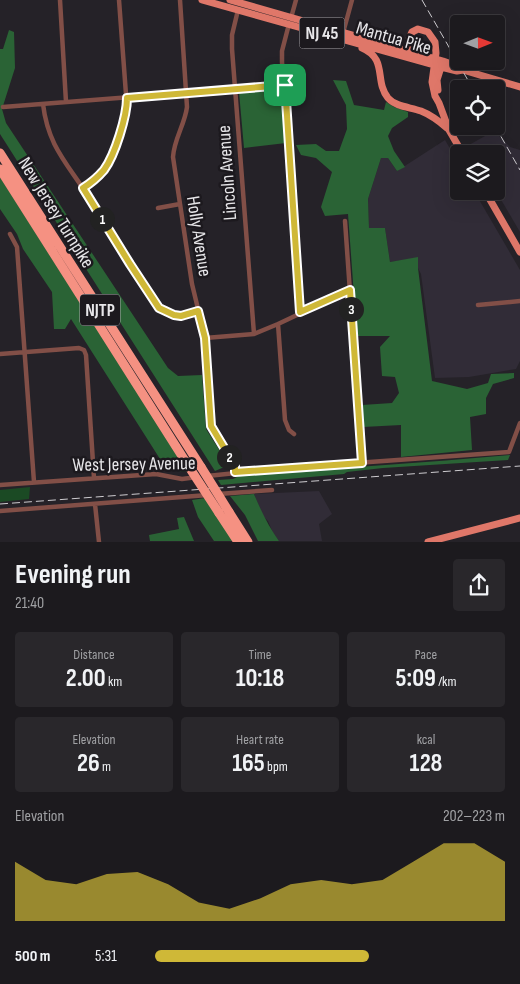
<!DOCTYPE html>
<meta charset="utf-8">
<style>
body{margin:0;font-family:"Sofia Sans Condensed",sans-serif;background:#29272b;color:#f1f3f6;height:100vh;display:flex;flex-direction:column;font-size:19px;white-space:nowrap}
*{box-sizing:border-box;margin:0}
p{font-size:16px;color:#a0a1a4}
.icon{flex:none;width:28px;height:28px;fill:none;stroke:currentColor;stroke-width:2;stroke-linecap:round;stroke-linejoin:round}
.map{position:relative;height:542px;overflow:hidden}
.panel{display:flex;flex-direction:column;background:#1c1a1e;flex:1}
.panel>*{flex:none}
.needle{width:32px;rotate:89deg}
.fabs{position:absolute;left:450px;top:15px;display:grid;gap:10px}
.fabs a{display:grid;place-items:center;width:55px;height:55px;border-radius:5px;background:#1c1a1e;box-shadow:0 5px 20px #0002,0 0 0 1px #3a383c;font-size:25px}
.pin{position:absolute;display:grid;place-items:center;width:42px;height:42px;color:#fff;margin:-21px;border-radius:10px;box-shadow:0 2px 8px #0006}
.km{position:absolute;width:25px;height:25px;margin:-12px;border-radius:50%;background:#222;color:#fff;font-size:14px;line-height:25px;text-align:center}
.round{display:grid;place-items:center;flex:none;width:52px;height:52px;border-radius:5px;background:#29272b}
.head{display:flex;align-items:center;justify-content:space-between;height:85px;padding:0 15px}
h1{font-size:28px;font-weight:700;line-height:38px}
.stats{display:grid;grid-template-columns:repeat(3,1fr);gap:8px;height:85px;padding:5px 15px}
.stats div{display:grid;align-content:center;border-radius:5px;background:#29272b;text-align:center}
.stats b{font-size:25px;font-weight:700}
.stats small{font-size:14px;font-weight:400}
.stats p{font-size:14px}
.chart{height:140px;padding:10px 15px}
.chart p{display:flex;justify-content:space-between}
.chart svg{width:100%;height:90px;margin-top:5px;fill:#cfb837;opacity:.7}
ul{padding:0 15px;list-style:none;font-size:16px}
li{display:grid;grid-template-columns:80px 60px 1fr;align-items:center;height:38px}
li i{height:12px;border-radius:6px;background:#cfb837}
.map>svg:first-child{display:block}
</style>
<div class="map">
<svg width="520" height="542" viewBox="0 0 520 542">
<rect width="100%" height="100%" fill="#252228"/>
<path fill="#312c37" d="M 494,131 L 510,147 L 520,150 L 520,232 L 496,191 L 496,154 L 474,154 L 469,145 Z
M 445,140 L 459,164 L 459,191 L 474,191 L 520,270 L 520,361 L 516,369 L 469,377 L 435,378 L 421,274 L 418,268 L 418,258 L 390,262 L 385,228 L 369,229 L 368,199 L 381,158 L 388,158 L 397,171 Z
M 319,491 L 332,514 L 319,524 L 322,541 L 279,541 L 273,533 L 268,521 L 263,516 L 254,494 Z"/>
<path fill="#1b4a24" d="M 30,487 L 29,499 L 0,502 L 0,490 Z"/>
<path fill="#2a6335" d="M 9,30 L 14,32 L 15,68 L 2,109 L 6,123 L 168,368 L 178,376 L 202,375 L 206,429 L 230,467 L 222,468 L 215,471 L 0,134 L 0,49 L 3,49 Z
M 333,80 L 346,81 L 354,105 L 384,110 L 386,102 L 394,107 L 408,112 L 408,117 L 392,128 L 388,136 L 394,151 L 405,167 L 397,171 L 388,158 L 381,158 L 368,199 L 369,228 L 385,228 L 390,262 L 418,257 L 418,268 L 432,381 L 467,389 L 488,383 L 491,374 L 514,373 L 514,378 L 493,384 L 486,398 L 486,414 L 470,417 L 472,450 L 401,457 L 401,425 L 363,427 L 362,405 L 392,403 L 399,393 L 395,377 L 382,376 L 380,347 L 390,336 L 357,336 L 348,214 L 325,216 L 321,207 L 332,172 L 316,158 L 301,155 L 296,145 L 316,144 L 326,151 L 339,151 L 347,129 L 346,105 Z
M 282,88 L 286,143 L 244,148 L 239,92 Z
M 0,177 L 188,472 L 167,470 L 71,319 L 65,329 L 54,329 L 52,292 L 23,249 L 17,234 L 0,209 Z
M 510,455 L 508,460 L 383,468 L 347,472 L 344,474 L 221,485 L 218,480 L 233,479 L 241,475 C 330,469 420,463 510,455 Z
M 254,494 C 261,511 269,527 279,541 L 258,541 L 245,515 L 230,496 Z
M 205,498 L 233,541 L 214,541 L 198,517 L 192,500 Z
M 184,517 L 194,541 L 150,541 L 149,535 L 179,529 L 177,518 Z"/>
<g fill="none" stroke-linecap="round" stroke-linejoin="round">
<path stroke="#824f47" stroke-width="4.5" d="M 60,0 L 66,102
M 180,0 L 187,107 C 185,124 174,139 173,157 L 192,284 L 205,338 L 211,426 L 235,466 L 235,472
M 238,10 L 232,35 L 232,49 L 254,334
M 291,18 L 296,0
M 289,24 L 282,51 L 282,62 L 300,312
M 343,33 L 352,0
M 43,104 C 48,146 67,163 88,196 C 110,233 132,269 156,304 C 168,318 182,316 198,311
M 3,107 L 285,85
M 83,188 C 101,176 108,162 116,141 C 120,130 125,120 127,108 L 119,0
M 158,208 L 180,204
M 345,221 L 362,463
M 10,234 L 17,247 L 34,482
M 478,305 L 520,301
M 278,324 L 285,420 L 289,430 L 294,434
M 205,338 L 254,334 L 278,324 L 350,290
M 0,354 L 79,348 L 84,350 L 86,355 L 94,478
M 207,476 L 286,468 L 509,452 L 520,423
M 0,485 L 156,474 L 182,479 L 197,477
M 218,494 L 272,490
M 95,504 L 99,542
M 0,511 L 208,495"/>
<path stroke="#df7769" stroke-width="7" d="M 202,0 L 441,67 L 457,71 L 463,70 L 520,87
M 230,0 L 443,61 L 457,66 L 463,70
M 362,48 C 388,59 374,81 388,98 C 396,107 410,107 421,111 C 431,115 439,121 447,128
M 421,53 L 412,47 L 409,39 L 412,32 L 418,29 L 428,32 L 435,42 L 436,53 L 432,82 L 435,96 L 439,103 L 449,130 L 463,154
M 438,90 L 437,80 L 442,64
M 485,191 L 520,252
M 428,542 L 520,518"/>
<path stroke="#f59182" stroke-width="9" d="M 0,153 L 201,467
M 0,169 L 189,467
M 229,512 L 248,542
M 219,513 L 238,542"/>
<path stroke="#ceccd0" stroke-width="1" stroke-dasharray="8 4" stroke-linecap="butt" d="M 422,0 L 473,89
M 495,126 L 520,170
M 0,504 L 520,466"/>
<path stroke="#f59182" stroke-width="9" d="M 189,467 L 219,513
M 201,467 L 229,512"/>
</g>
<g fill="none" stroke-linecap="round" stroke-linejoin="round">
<g stroke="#fff" stroke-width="10">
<path id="route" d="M 285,85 L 300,312 L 350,290 L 362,463 L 235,472 L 235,466 L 211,426 L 205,338 L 198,311 L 181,316 L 174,315 L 159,308 L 130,264 L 83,188 C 91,183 98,177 104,170 C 115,155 127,116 127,98 Z"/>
</g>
<use href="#route" stroke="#cfb837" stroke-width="6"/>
</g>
<g text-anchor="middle" stroke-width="5" stroke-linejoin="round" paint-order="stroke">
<g fill="#1c191e" stroke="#aaa8ac" stroke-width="1">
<rect x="299.5" y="17.5" width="45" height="31" rx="4"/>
<rect x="80" y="294.5" width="40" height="31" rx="4"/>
</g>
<g font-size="18" font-weight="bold" fill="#e7e6e9">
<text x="322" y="39">NJ 45</text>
<text x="100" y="316">NJTP</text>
</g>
<g font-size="19" fill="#e7e6e9" stroke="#1c191e">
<text transform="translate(394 37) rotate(16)" y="7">Mantua Pike</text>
<text transform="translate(226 173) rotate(-94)" y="7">Lincoln Avenue</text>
<text transform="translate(57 212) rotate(58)" y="7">New Jersey Turnpike</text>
<text transform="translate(200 236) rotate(81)" y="7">Holly Avenue</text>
<text transform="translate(134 463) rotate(-1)" y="7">West Jersey Avenue</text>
</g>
</g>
</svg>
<div class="fabs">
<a><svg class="needle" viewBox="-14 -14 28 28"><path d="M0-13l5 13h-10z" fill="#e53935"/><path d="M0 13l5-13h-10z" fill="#a0a1a4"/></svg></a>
<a><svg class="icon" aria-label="locate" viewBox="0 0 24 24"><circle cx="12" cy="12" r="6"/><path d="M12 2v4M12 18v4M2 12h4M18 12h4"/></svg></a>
<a><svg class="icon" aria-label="layers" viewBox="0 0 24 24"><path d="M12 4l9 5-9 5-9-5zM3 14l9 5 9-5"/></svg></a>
</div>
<div class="pin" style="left:285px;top:85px;background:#1e9e55"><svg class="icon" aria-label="arrive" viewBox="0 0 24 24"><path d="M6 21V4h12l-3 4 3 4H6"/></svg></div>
<b class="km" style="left:102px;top:219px">1</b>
<b class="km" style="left:229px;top:457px">2</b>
<b class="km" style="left:351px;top:309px">3</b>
</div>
<section class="panel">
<div class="head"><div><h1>Evening run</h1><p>21:40</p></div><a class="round"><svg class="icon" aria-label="share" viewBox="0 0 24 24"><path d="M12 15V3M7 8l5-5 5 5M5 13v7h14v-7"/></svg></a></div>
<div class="stats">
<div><p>Distance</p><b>2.00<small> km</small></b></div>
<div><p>Time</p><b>10:18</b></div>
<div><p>Pace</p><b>5:09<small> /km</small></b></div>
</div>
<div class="stats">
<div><p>Elevation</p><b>26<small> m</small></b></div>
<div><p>Heart rate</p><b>165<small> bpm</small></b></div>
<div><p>kcal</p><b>128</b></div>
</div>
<div class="chart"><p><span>Elevation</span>202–223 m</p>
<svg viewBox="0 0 160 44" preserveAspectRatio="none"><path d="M0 44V15L10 24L20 26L30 21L40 20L50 26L60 35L70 38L80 33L90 26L100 24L110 26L120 24L130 15L140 6L150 6L160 15V44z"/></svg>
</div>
<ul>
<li><b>500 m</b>5:31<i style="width:61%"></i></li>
</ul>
</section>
